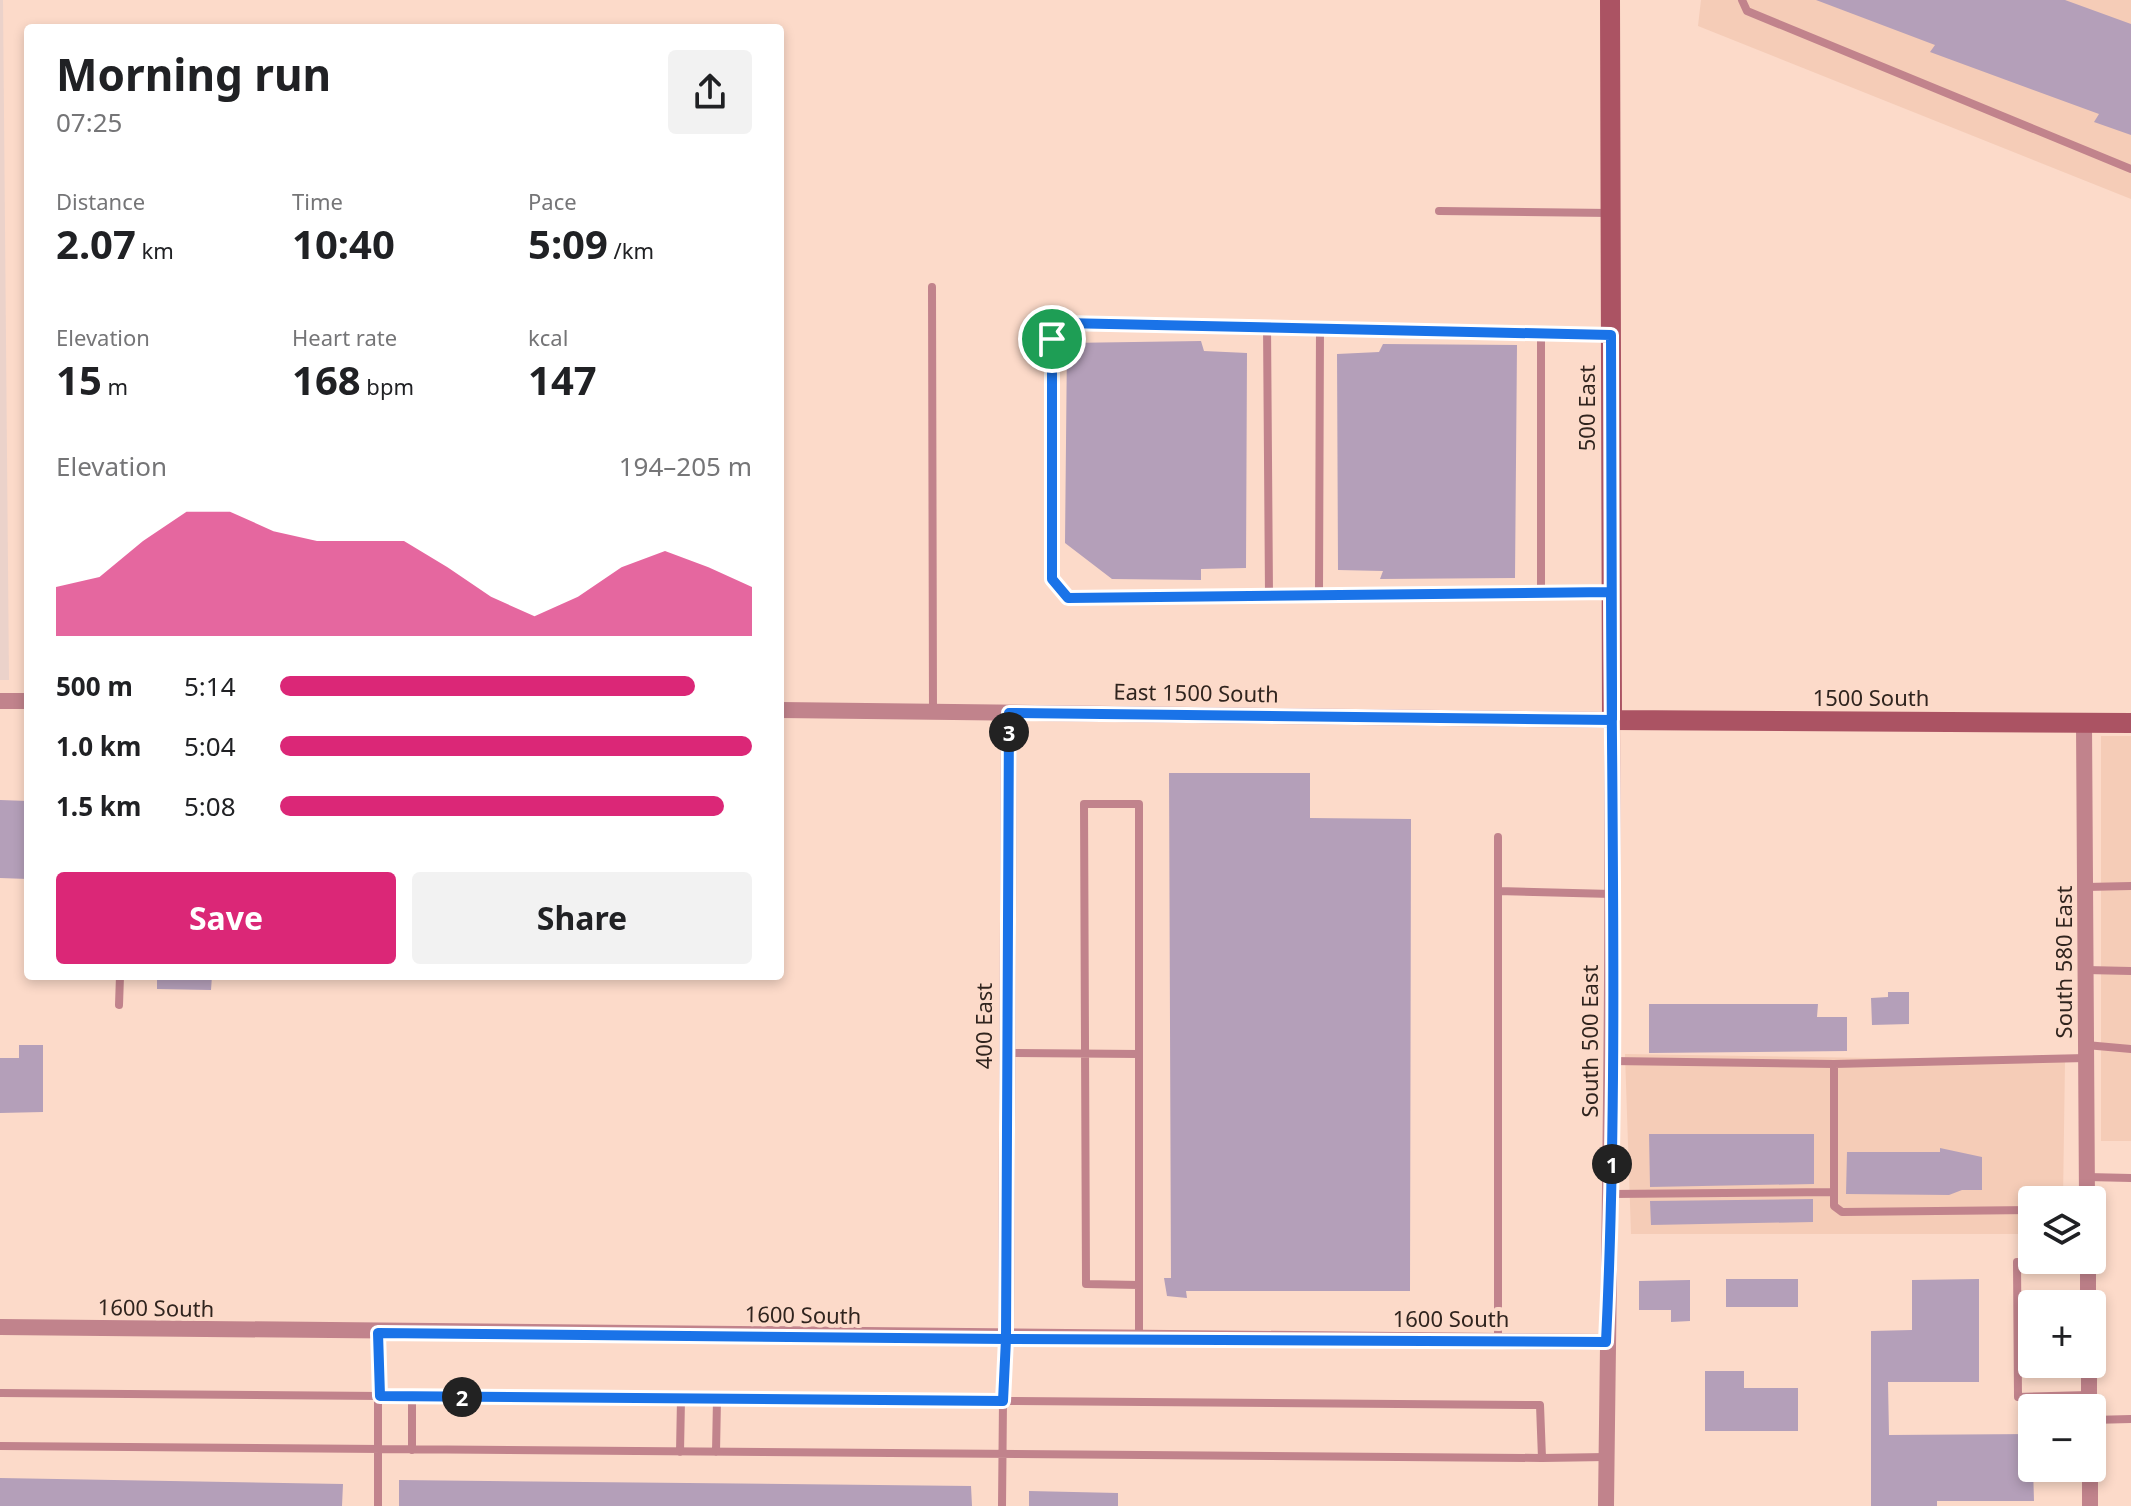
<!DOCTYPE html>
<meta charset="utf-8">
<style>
body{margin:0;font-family:"Noto Sans",sans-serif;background:#f2f2f2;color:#202124;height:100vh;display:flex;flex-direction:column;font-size:30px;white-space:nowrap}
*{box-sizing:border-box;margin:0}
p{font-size:26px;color:#757577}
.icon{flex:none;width:44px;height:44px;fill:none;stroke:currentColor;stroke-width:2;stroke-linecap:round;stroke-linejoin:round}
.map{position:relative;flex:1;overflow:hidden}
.panel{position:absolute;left:24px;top:24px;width:760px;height:956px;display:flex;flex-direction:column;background:#fff;border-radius:8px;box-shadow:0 4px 12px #0003}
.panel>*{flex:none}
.controls{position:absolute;left:2018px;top:1186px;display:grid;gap:16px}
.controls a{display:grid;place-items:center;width:88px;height:88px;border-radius:8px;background:#fff;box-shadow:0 4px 12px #0003;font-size:40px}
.pin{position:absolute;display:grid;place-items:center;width:68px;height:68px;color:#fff;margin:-34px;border:4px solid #fff;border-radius:50%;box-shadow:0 2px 8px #0007}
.km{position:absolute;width:40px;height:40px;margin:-20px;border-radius:50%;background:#222;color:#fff;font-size:22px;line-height:40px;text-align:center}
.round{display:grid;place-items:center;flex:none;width:84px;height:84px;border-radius:8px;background:#f2f2f2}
.summary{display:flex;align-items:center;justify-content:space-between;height:136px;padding:0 32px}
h1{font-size:44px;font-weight:700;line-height:60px}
.stats{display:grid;grid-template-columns:repeat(3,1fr);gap:12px;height:136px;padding:8px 32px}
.stats div{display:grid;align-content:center}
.stats b{font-size:40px;font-weight:700}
.stats small{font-size:22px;font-weight:400}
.stats p{font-size:22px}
.chart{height:224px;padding:16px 32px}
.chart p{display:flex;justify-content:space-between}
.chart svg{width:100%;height:144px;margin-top:8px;fill:#db2777;opacity:.7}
.action{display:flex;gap:16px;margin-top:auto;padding:16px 32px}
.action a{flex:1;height:92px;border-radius:8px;background:#db2777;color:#fff;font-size:32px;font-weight:700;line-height:92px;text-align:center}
.action a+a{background:#f2f2f2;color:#202124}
ul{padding:0 32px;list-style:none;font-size:26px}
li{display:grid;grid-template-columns:128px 96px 1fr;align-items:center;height:60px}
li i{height:20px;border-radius:10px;background:#db2777}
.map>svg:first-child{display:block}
</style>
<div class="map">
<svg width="2131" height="1506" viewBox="0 0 2131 1506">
<rect width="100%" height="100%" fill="#fcdac9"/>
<path fill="#f5ccb7" d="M 1701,0 L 2131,0 L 2131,199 L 1698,26 Z
M 2101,736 L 2131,736 L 2131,1141 L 2101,1141 Z
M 1625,1054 L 2065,1061 L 2063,1200 L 2032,1200 L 2032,1234 L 1631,1234 Z"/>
<path fill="#ebd2ca" d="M 0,0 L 3,0 L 9,680 L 0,680 Z"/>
<path fill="#b49fb9" d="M 1816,0 L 2065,0 L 2131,24 L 2131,135 L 2094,122 L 2099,114 L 1930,52 L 1935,45 Z
M 1201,341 L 1204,351 L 1247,353 L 1246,568 L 1201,569 L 1201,580 L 1112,579 L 1065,543 L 1067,343 Z
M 1383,344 L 1517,345 L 1515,578 L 1380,579 L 1383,571 L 1338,570 L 1337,354 L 1379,352 Z
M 1169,773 L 1310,773 L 1310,818 L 1411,819 L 1410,1291 L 1186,1291 L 1187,1298 L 1167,1296 L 1164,1278 L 1171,1278 Z
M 0,800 L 28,801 L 28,879 L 0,878 Z
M 157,976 L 212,976 L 211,990 L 157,989 Z
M 1888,992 L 1909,992 L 1909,1024 L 1872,1025 L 1871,998 L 1888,997 Z
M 1649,1004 L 1818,1004 L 1817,1017 L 1847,1017 L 1847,1051 L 1649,1053 Z
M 19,1045 L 43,1045 L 43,1112 L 0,1113 L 0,1058 L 19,1058 Z
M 1649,1134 L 1814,1134 L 1814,1184 L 1650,1187 Z
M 1940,1148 L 1982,1157 L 1982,1190 L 1962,1190 L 1949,1195 L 1846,1194 L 1847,1152 L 1940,1152 Z
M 1813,1199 L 1813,1222 L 1651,1225 L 1650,1201 Z
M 1726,1279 L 1798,1279 L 1798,1307 L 1726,1307 Z
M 1979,1279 L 1979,1382 L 1888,1382 L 1889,1435 L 2032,1434 L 2034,1501 L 1937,1501 L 1937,1506 L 1871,1506 L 1871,1331 L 1912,1330 L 1912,1280 Z
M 1690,1280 L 1690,1321 L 1671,1322 L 1671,1310 L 1639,1310 L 1639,1281 Z
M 1705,1371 L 1744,1371 L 1744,1388 L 1798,1388 L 1798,1431 L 1705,1431 Z
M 0,1478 L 343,1484 L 342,1506 L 0,1506 Z
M 399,1480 L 971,1486 L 972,1506 L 399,1506 Z
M 1029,1491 L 1118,1493 L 1118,1506 L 1029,1506 Z"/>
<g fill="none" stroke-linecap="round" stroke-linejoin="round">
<path stroke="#c1838c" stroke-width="8" d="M 1742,0 L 1747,11 L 2131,169
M 1439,211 L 1610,213
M 932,287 L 933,712
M 1267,325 L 1269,594
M 1541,331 L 1320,326 L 1319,593 L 1541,593
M 1608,335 L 1541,331 L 1541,593 L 1611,592
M 1319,593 L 1068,598 L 1052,579 L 1052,339 L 1063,323 L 1320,326
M 1498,837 L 1498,1340
M 2086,887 L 2131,886
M 1498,891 L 1612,894
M 2086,970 L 2131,971
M 119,1005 L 120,976
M 2086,1045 L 2131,1049
M 1008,1053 L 1139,1054
M 1612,1061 L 1834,1064
M 2087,1177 L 2131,1178
M 1612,1194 L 1834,1192
M 2032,1210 L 1842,1212 L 1834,1206 L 1834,1064 L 2086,1058
M 2088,1261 L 2017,1262 L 2018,1397 L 2089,1395
M 1139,1285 L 1086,1284 L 1084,804 L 1139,804 C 1139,983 1139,1161 1139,1339
M 378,1333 L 378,1506
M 0,1393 L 1003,1401 L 1006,1339
M 412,1397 L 412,1450
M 2092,1420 L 2131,1419
M 0,1446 L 1542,1458
M 680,1452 L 681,1399
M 716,1452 L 717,1399
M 1002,1506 L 1003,1401 L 1540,1405 L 1542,1458 L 1606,1457"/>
<path stroke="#c1838c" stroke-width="16" d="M 0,701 L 28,701
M 780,710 L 1612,720 C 1614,982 1609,1244 1606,1506
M 2084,723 L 2087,1200
M 2088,1260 L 2088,1304
M 0,1327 L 1606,1342
M 1006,1339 L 1009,713
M 2089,1364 L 2089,1408
M 2090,1468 L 2090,1506"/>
<path stroke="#ab5363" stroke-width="20" d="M 1610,0 L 1612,720 L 2131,723"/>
</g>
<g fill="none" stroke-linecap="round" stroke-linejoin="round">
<g stroke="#fff" stroke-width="16">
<path id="route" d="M 1052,339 L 1052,579 L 1068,598 L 1611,592 C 1612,842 1618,1093 1606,1342 L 1006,1339 L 1003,1401 L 380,1396 L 378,1333 L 1006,1339 L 1009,713 L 1612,720 L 1612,688 L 1611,335 L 1063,323 L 1052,339"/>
</g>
<use href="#route" stroke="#1a73e8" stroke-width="10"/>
</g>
<g text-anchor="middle" stroke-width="8" stroke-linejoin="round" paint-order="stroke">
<g font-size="22" fill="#30241e" stroke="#fcdac9">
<text transform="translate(1587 408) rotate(-90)" y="8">500 East</text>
<text transform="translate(1196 693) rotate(1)" y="8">East 1500 South</text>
<text x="1871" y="706">1500 South</text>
<text transform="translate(2064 962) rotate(-90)" y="8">South 580 East</text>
<text transform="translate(984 1026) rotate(-90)" y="8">400 East</text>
<text transform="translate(1590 1041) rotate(-90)" y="8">South 500 East</text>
<text transform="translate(156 1308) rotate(1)" y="8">1600 South</text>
<text transform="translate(803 1315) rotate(1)" y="8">1600 South</text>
<text x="1451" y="1327">1600 South</text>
</g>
</g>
</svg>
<div class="controls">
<a><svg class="icon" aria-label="layers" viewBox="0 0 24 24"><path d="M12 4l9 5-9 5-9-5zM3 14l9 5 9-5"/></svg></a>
<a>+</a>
<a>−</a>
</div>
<div class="pin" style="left:1052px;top:339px;background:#1e9e55"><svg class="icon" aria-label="arrive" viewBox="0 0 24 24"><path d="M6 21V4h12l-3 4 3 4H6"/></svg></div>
<b class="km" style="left:1612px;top:1164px">1</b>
<b class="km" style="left:462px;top:1397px">2</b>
<b class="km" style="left:1009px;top:732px">3</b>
<section class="panel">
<div class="summary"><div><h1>Morning run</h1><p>07:25</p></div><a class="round"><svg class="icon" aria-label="share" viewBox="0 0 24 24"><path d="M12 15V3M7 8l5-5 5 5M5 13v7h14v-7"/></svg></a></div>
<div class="stats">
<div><p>Distance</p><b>2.07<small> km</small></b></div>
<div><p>Time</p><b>10:40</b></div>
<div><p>Pace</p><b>5:09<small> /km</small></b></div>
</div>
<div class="stats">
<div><p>Elevation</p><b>15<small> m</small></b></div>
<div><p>Heart rate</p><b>168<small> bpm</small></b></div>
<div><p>kcal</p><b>147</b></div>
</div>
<div class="chart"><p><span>Elevation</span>194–205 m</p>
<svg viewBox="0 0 160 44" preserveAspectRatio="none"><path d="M0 44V29L10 26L20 15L30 6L40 6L50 12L60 15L70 15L80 15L90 23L100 32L110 38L120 32L130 23L140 18L150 23L160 29V44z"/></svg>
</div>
<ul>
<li><b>500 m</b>5:14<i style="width:88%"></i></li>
<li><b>1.0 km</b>5:04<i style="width:100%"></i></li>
<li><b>1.5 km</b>5:08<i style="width:94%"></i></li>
</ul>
<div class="action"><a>Save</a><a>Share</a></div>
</section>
</div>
